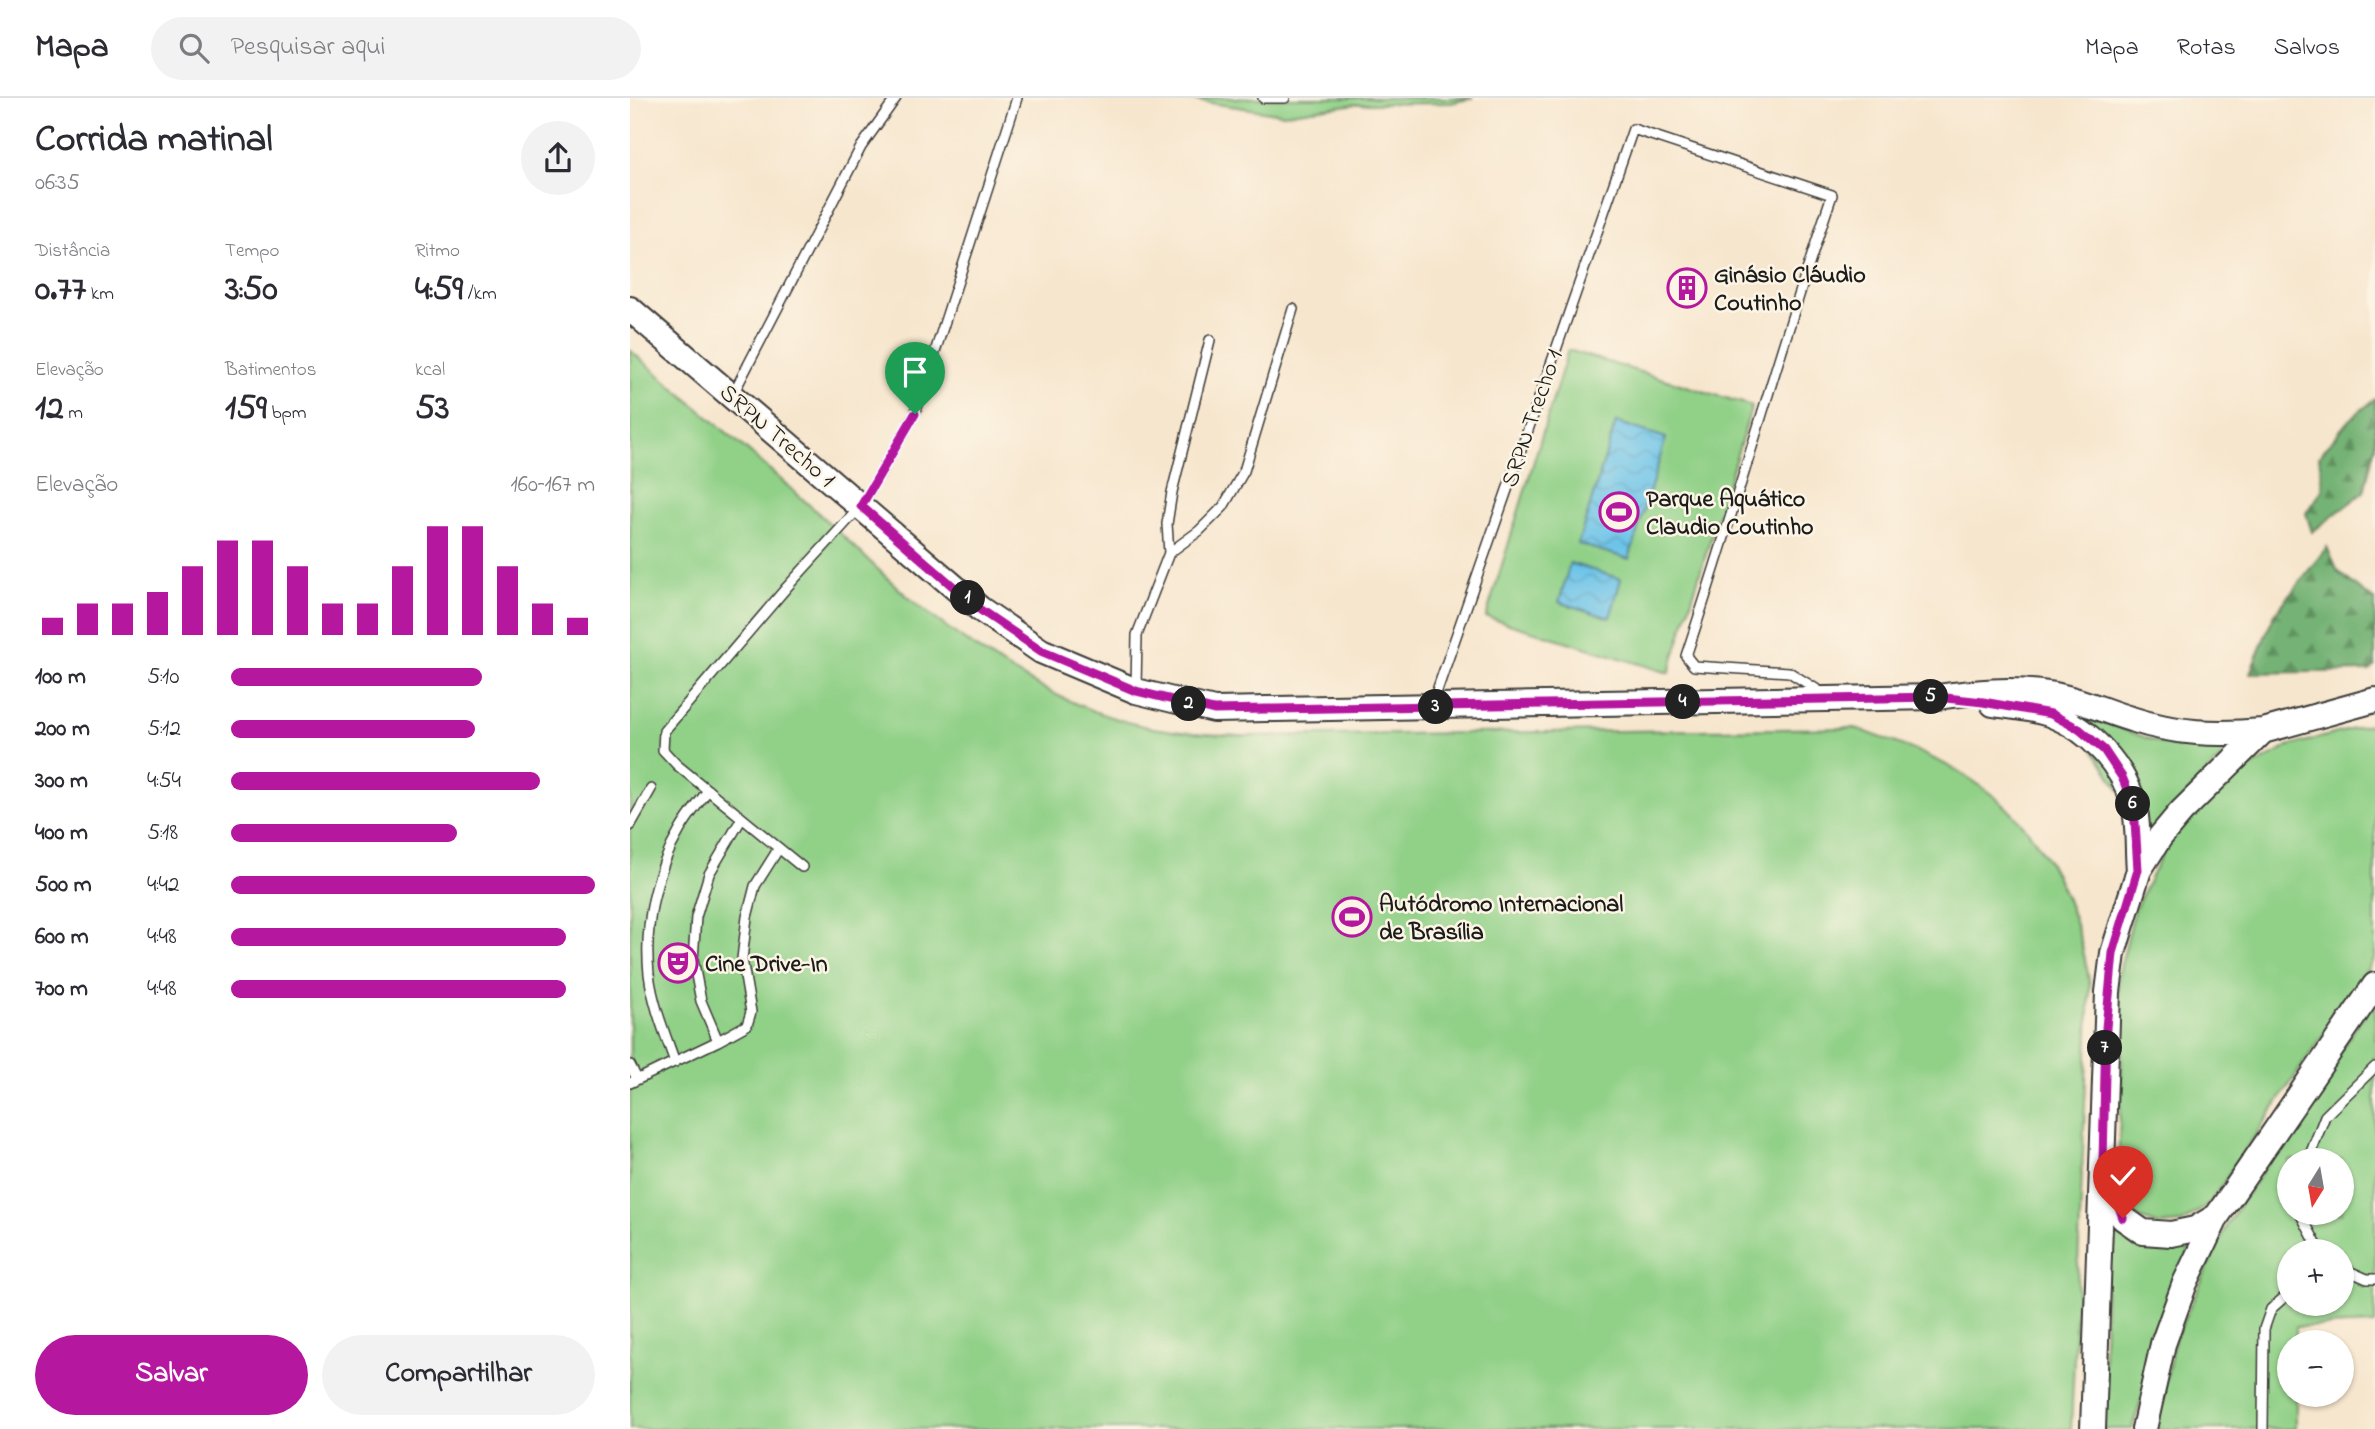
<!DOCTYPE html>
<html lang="pt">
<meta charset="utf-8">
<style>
body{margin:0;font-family:"Indie Flower",sans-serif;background:#f2f2f3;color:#2b2b33;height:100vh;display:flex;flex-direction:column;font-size:26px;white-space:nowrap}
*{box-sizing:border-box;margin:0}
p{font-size:23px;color:#7c7c81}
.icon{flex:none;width:38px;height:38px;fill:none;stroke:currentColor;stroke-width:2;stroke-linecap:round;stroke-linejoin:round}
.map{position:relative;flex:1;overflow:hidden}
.details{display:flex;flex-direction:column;background:#fff;width:630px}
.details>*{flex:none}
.needle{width:46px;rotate:191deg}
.tools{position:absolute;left:1647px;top:1050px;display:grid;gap:14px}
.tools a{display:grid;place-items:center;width:77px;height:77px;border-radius:50%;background:#fff;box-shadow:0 2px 5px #0004;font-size:35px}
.pin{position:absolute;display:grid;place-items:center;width:60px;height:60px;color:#fff;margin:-72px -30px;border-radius:50% 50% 50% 0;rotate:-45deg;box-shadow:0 0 7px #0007}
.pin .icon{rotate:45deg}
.km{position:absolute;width:35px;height:35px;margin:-18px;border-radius:50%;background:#222;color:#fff;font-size:19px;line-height:35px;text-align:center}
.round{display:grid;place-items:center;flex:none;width:74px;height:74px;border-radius:37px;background:#f2f2f3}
.headline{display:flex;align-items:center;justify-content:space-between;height:119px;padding:0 35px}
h1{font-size:38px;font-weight:700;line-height:52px}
.metrics{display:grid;grid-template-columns:repeat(3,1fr);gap:10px;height:119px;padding:7px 35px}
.metrics div{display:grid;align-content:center}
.metrics b{font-size:35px;font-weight:700}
.metrics small{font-size:19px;font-weight:400}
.metrics p{font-size:19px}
.chart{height:196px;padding:14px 35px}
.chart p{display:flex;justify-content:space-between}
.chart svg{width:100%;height:126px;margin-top:7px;stroke:#b5179e;stroke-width:6}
.primary-button{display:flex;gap:14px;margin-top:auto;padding:14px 35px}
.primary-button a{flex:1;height:80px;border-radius:42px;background:#b5179e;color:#fff;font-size:28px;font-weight:700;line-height:80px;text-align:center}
.primary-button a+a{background:#f2f2f3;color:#2b2b33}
ul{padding:0 35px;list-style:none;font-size:23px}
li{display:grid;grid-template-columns:112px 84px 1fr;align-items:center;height:52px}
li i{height:18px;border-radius:9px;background:#b5179e}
header{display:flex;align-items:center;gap:42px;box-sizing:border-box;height:98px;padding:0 35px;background:#fff;border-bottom:2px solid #e1e1e2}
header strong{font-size:33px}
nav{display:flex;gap:38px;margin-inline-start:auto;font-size:24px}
.search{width:490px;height:63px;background:#f2f2f3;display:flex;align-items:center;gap:18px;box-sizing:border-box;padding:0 24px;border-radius:38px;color:#7c7c81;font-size:26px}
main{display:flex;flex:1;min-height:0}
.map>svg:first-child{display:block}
</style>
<header>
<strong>Mapa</strong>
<div class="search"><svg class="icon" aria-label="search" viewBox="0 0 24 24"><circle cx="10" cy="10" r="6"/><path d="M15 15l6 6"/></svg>Pesquisar aqui</div>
<nav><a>Mapa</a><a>Rotas</a><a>Salvos</a></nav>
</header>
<main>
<section class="details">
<div class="headline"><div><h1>Corrida matinal</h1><p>06:35</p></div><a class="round"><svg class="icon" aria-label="share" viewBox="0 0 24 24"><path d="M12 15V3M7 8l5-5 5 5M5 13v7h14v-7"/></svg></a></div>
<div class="metrics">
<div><p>Distância</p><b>0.77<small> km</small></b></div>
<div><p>Tempo</p><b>3:50</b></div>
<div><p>Ritmo</p><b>4:59<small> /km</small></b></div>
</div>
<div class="metrics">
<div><p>Elevação</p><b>12<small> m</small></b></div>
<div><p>Batimentos</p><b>159<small> bpm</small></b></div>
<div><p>kcal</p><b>53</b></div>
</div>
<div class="chart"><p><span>Elevação</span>160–167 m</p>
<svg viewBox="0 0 160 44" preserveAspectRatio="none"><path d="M5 44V38M15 44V33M25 44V33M35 44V29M45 44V20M55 44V11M65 44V11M75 44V20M85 44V33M95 44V33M105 44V20M115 44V6M125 44V6M135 44V20M145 44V33M155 44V38"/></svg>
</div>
<ul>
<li><b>100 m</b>5:10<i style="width:69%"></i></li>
<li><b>200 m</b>5:12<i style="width:67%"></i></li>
<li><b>300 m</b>4:54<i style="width:85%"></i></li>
<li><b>400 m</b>5:18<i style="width:62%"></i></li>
<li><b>500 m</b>4:42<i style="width:100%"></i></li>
<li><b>600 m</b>4:48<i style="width:92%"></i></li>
<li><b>700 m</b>4:48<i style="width:92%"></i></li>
</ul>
<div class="primary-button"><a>Salvar</a><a>Compartilhar</a></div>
</section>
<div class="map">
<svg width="1745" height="1331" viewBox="0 0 1745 1331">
<defs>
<pattern id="forest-firs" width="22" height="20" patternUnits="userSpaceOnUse" patternTransform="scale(1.75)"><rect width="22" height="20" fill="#74b274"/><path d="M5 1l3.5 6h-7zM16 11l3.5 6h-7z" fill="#5e905e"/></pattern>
<pattern id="water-waves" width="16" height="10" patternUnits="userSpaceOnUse" patternTransform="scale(1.75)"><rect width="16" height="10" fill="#6bc3e9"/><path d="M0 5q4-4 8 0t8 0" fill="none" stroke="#5ca7c7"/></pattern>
</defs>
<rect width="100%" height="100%" fill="#fcf5e5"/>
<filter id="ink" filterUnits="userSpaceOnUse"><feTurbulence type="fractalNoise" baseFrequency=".0143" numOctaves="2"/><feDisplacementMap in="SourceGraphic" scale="14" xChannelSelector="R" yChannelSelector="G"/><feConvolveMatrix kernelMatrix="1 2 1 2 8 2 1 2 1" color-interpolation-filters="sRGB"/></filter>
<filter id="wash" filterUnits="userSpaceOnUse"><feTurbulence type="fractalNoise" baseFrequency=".00686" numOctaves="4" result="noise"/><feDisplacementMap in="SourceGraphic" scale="28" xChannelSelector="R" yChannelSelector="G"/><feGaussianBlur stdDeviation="1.57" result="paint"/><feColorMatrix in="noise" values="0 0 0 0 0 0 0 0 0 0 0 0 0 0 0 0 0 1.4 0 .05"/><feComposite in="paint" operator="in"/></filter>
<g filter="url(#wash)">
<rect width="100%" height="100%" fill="#f7e6ce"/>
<path fill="#90d087" stroke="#567652" stroke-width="2" fill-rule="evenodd" d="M 548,0 L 843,0 L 821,5 L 726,6 L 653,16 Z
M 0,252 C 67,310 136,366 200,426 C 231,454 261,486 294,512 C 358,562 433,610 513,628 C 545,635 579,636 613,638 L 1225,630 C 1265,645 1307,658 1342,682 C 1414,729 1447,805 1460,888 L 1441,1331 L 0,1331 Z
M 938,252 L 1122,308 L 1039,575 L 856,519 Z
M 1437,611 L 1539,648 L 1598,652 L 1519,738 Z
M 1745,625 L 1745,860 L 1579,1106 L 1552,1125 L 1530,1127 L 1508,1120 L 1498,1109 L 1488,1080 L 1492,955 L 1488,879 L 1505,811 L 1540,740 L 1600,681 L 1659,648 Z
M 1745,900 L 1745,1226 L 1666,1229 L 1666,1244 L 1659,1244 L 1659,1297 L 1666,1297 L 1666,1331 L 1525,1331 L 1545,1241 L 1597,1127 ZM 1659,1062 L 1712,1062 L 1712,1115 L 1659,1115 ZM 1659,1153 L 1712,1153 L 1712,1206 L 1659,1206 Z
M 1477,1127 L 1499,1135 L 1562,1143 L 1502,1331 L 1472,1331 Z"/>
<path fill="url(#forest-firs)" stroke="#486748" stroke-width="2" d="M 1745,301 L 1745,348 L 1734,394 L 1682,434 L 1676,415 L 1693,391 L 1689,358 L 1719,322 Z
M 1697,449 L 1708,474 L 1745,503 L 1745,568 L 1740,573 L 1620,575 L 1644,517 Z"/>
<path fill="url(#water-waves)" stroke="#447082" stroke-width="2" d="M 986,324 L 1036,340 L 999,461 L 948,446 Z
M 940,465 L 991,481 L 980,520 L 929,504 Z"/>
</g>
<g filter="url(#ink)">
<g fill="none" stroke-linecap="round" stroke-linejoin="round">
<g stroke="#3d3a37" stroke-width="12">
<path id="service" d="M 633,0 L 655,0
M 103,296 L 231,49 L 266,0
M 539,455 L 537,426 L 542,394 L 580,242
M 506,591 L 507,537 L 539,455 L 569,433 L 593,409 L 614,373 L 663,211
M 802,607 L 1003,31 L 1202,97 C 1150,249 1107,405 1056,558 L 1064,568 L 1159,574 L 1191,594
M 0,728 L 21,691
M 172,769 L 47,667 L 33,652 L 34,633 L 157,489 L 231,408 L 285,316 L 387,0
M 88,943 L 71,903 L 63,861 L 66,819 L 79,776 L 112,720
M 45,964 C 35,936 23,907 19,876 C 14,828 25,774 50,732 C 58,718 69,705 78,692
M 0,967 L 7,981
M 0,985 L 88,943 L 117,927 L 121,914 L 112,861 L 117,819 L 125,788 L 149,750
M 1678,1062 L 1695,1018 L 1745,969
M 1670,1115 L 1690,1153
M 1712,1170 L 1737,1181 L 1745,1181
M 1633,1331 L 1634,1231 L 1641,1211 L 1659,1195"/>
</g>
<g stroke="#3d3a37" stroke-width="28">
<path id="secondary" d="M 0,211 L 350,511 L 411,553 L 506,593 L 584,612 L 1307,599 C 1344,594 1381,590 1419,596 C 1448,600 1473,613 1501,621 C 1547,636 1586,637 1633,633
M 1363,606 C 1382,609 1404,610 1422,617 C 1460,632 1493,667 1504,707 C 1509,727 1507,751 1509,772
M 1477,1077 L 1493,1120 L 1513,1134 L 1541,1136 L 1565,1131 L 1587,1118
M 1463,1331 L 1478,894 L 1483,855 L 1509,772 L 1530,739 L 1551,714 L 1633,633 L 1745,602
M 1514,1331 L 1533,1246 L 1555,1185 L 1587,1118 L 1745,887"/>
</g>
<use href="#service" stroke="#fff" stroke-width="9"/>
<use href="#secondary" stroke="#fff" stroke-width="24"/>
</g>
</g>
<g fill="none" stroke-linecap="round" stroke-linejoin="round" filter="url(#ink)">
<g stroke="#fff" stroke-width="14">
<path id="route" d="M 285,316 L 231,408 L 349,511 L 411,553 L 506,593 L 584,612 L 1307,599 L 1353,604 L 1421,616 L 1449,631 L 1474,652 L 1492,679 L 1504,708 L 1508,772 L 1483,855 L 1476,930 L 1473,1063 L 1493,1120"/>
</g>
<use href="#route" stroke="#b5179e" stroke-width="9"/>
</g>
<defs>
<g id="building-ring" transform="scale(2.0125)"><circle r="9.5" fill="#fcf5e5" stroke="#b5179e" stroke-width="1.5"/><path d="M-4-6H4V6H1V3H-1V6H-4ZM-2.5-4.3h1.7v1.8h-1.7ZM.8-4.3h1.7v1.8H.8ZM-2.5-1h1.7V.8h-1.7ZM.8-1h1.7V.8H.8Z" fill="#b5179e"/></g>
<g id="stadium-ring" transform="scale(2.0125)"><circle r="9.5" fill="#fcf5e5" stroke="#b5179e" stroke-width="1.5"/><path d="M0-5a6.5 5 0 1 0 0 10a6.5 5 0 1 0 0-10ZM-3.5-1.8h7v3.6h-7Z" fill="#b5179e"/></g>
<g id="theatre-ring" transform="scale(2.0125)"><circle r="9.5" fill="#fcf5e5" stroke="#b5179e" stroke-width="1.5"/><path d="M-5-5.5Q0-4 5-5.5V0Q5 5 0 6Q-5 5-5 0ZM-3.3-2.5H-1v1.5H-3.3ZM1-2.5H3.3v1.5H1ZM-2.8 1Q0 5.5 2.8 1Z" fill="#b5179e"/></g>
</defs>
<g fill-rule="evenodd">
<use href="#building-ring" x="1057" y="190"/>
<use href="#stadium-ring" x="989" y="414"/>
<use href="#stadium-ring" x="722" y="819"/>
<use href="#theatre-ring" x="48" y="865"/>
</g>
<g text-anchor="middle" stroke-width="5" stroke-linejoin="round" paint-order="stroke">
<g font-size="24" font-weight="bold" fill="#1c1c1c" stroke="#fcf5e5" text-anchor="start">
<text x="1084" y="184">Ginásio Cláudio<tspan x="1084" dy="28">Coutinho</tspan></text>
<text x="1016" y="408">Parque Aquático<tspan x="1016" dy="28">Claudio Coutinho</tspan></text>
<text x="749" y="813">Autódromo Internacional<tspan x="749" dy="28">de Brasília</tspan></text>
<text x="75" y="873">Cine Drive-In</text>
</g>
<g font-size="24" fill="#1c1c1c" stroke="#fcf5e5">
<text transform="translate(901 320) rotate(-71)" y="8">SRPN Trecho 1</text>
<text transform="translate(148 337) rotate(41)" y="8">SRPN Trecho 1</text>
</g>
</g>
</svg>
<div class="tools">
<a><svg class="needle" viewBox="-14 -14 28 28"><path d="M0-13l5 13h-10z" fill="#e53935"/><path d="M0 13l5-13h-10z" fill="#7c7c81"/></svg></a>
<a>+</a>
<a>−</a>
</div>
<div class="pin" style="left:285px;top:316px;background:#1e9e55"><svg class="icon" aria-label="arrive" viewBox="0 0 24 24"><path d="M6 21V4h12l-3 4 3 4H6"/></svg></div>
<div class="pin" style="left:1493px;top:1120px;background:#d93025"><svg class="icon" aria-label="check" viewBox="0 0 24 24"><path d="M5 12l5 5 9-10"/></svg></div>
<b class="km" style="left:338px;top:500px">1</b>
<b class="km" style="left:559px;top:606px">2</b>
<b class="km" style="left:806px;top:609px">3</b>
<b class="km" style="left:1053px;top:604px">4</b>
<b class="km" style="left:1301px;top:599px">5</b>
<b class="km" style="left:1503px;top:706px">6</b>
<b class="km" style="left:1475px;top:950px">7</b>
</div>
</main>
